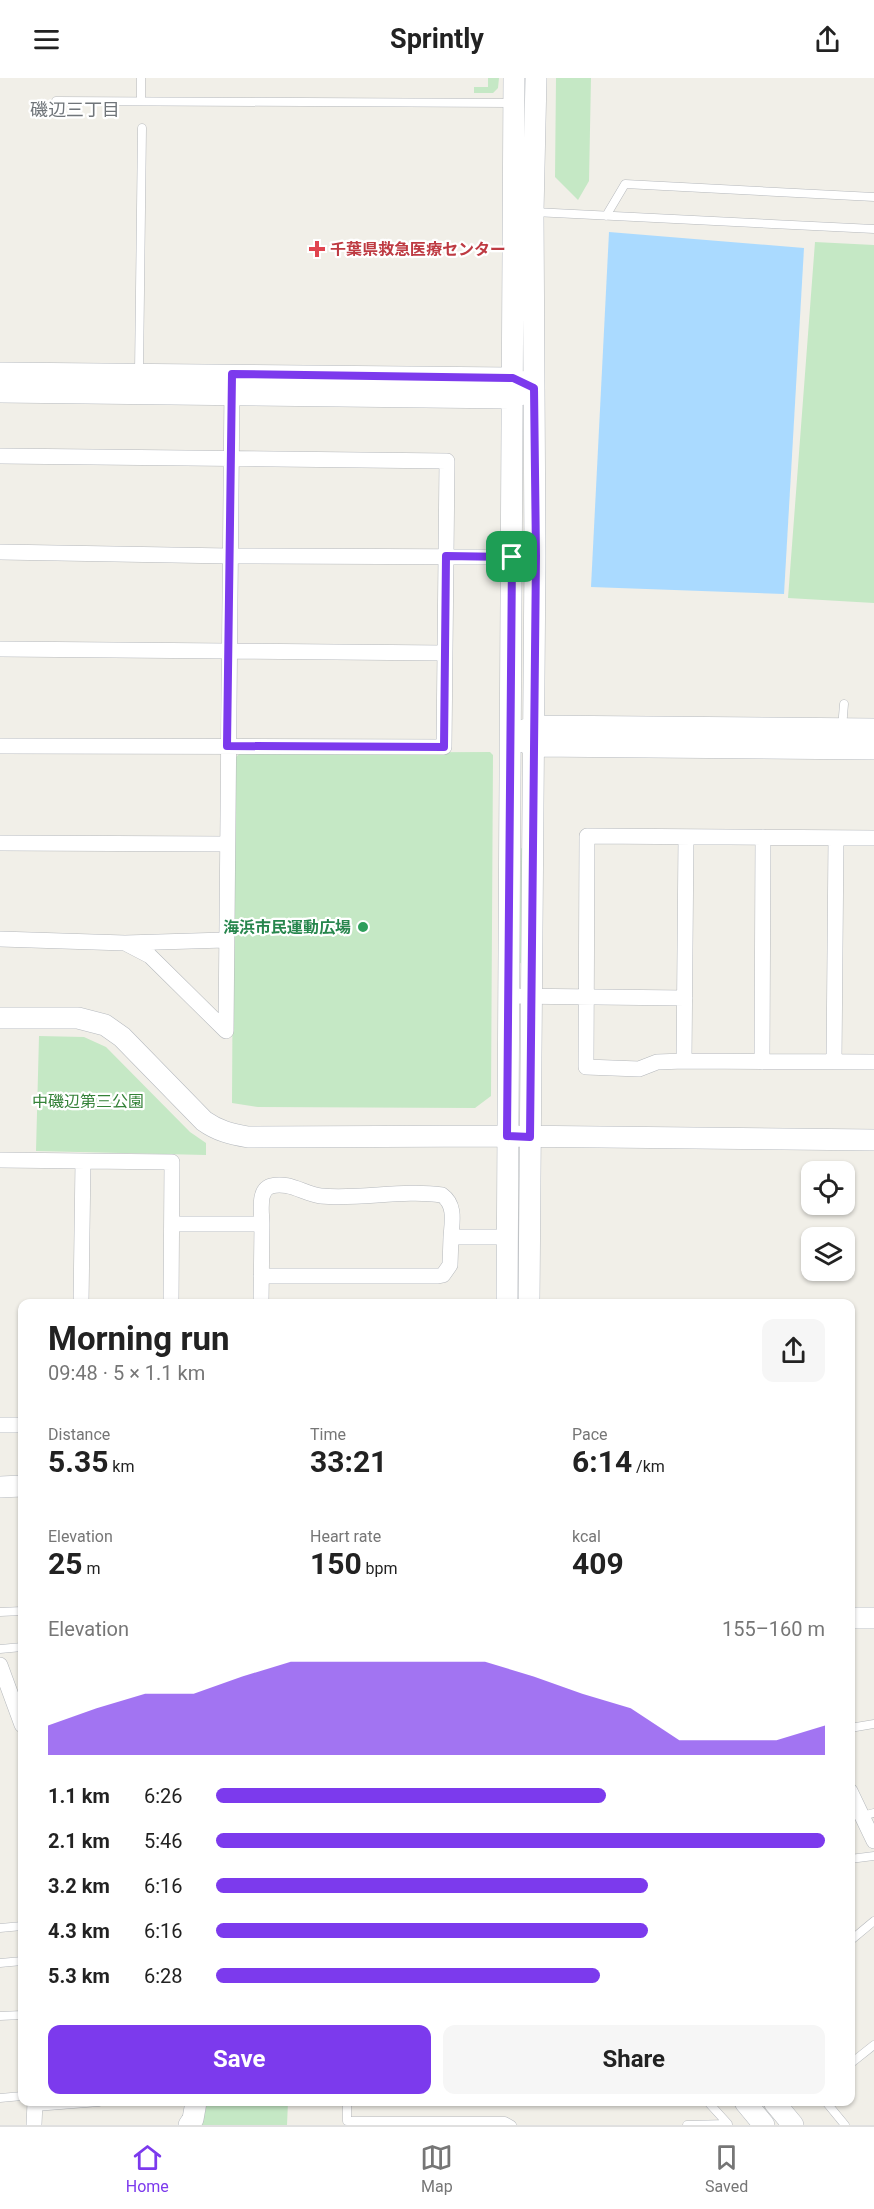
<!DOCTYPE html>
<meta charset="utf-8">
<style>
body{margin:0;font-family:Roboto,"Noto Sans JP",sans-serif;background:#f6f6f6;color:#222;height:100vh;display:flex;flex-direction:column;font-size:22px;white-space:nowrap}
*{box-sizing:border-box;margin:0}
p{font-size:20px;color:#767676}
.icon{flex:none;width:33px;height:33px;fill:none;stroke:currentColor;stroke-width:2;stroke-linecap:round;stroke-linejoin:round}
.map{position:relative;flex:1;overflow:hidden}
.side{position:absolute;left:18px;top:1221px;width:837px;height:807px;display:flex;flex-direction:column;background:#fff;border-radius:12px;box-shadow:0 2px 4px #0004}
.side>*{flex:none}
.tools{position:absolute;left:801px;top:1083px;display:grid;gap:12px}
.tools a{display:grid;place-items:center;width:54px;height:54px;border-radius:12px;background:#fff;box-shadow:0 2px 4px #0004;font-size:30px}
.pin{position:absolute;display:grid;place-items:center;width:51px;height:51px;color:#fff;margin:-26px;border-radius:12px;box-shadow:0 3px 9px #0006}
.round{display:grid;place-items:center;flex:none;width:63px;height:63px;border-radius:12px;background:#f6f6f6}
.head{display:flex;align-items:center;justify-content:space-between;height:102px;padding:0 30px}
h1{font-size:33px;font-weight:700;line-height:45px}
.figures{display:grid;grid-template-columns:repeat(3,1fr);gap:9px;height:102px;padding:6px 30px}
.figures div{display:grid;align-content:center}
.figures b{font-size:30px;font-weight:700}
.figures small{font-size:16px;font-weight:400}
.figures p{font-size:16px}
.chart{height:168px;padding:12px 30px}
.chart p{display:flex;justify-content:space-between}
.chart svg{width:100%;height:108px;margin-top:6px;fill:#7c3aed;opacity:.7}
.primary-button{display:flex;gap:12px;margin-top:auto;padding:12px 30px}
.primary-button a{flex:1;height:69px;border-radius:12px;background:#7c3aed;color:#fff;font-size:24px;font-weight:700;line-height:69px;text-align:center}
.primary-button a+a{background:#f6f6f6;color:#222}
ul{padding:0 30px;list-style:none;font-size:20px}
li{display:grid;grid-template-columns:96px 72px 1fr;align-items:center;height:45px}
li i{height:15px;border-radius:8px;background:#7c3aed}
header{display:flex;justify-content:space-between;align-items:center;height:78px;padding:0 30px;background:#fff;font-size:27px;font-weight:700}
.menu{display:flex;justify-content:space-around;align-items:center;height:84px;border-top:2px solid #e0e0e0;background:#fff;font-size:16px;color:#767676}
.menu a{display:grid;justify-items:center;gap:3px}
.menu .current{color:#7c3aed}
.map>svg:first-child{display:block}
</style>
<header><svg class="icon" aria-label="menu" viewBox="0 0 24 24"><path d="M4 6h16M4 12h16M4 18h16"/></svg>Sprintly<svg class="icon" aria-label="share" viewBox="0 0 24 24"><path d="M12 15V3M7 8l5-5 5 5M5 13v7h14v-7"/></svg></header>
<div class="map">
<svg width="874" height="2047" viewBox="0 0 874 2047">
<rect width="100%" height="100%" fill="#f1efe8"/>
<path fill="#c5e8c5" d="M 488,0 L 499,0 L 498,10 L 493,15 L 474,15 L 474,9 L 488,9 Z
M 556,0 L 591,0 L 589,103 L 578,122 L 555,99 Z
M 815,164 L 874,167 L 874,525 L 788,520 Z
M 490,674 L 493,677 L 491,1018 L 475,1030 L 258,1029 L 232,1025 L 234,681 L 240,675 Z
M 521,770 L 523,771 L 522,884 L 519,886 Z
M 39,958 L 84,959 L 106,969 L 190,1054 L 206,1065 L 206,1077 L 36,1073 Z
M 207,2024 L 288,2024 L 287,2047 L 202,2047 Z"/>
<path fill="#aadaff" d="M 609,154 L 804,170 L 784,516 L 591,509 Z"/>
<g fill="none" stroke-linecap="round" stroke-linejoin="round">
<g stroke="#b5b8bc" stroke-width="9">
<path id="lane" d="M 56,23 L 512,25
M 141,23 L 141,0
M 534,134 L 874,151
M 606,138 L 625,106 L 874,119
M 139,294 L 142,50
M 842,650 L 844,626
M 0,1534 L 22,1533
M 0,1571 L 22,1569
M 850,1650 L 874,1646
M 862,1738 L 874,1735
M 850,1781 L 874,1778
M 0,1850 L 22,1848
M 850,1863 L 874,1843
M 0,1885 L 22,1883
M 0,1938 L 22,1937
M 850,1986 L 874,1967
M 0,2020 L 22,2018
M 347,2024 L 347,2043 L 505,2043 L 512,2047
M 826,2024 L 845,2047
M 35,2029 L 99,2024
M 687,2047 L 728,2046 L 708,2024"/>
</g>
<g stroke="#b5b8bc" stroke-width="16">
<path id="street" d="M 0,378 L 447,383 L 444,669 L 0,668
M 0,474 L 229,478 L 512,479
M 0,571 L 444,575
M 874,760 L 587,758 L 586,989 L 639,991 L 657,984 L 684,983 L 874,984
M 0,765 L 226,766
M 0,861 L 125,865 L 225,862
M 125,865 L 150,878 L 226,953 L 232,308
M 509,918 L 685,920
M 684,983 L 686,759
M 762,984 L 763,759
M 834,984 L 836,760
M 0,1082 L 172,1084 L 171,1226
M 172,1146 L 262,1146 L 261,1226
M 262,1146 C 262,1136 257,1112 271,1108 C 289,1103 304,1116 321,1118 C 359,1122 404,1111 442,1117 C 456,1127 452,1144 451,1159 L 506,1159
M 261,1198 L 438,1198 L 443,1197 L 450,1187 L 451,1159
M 81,1226 L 83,1083
M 0,1347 L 22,1347
M 0,1587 L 22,1647
M 850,1713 L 874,1763
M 34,2047 L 35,2024"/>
</g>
<g stroke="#b6babf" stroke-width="22">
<path id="secondary" d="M 0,295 L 513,300 L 525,306
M 0,314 L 513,320 L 525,314
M 523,653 L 533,648 L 874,651
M 522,663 L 533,668 L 874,671
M 0,940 L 78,940 L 105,947 L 122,959 L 204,1043 C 218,1053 231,1056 248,1059 L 507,1058 L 874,1062
M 507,1226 L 514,0
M 529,1226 L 535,478 L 533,134 L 536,0
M 0,1409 L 22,1408
M 850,1540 L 874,1540
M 745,2024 L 764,2047
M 774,2024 L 793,2047
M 189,2047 L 193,2041 L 196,2024"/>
</g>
<use href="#lane" stroke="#fff" stroke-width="8"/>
<use href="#street" stroke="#fff" stroke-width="15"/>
<use href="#secondary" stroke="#fff" stroke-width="21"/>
</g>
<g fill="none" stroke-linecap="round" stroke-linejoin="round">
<g stroke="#fff" stroke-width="12">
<path id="route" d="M 232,296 L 513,300 L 534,310 L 536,478 L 530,1059 L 507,1058 L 512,479 L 446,478 L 444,669 L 227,668 Z"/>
</g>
<use href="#route" stroke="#7c3aed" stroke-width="8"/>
</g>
<path fill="#e0444e" stroke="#fff" stroke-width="2" d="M314 162h6v6h6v6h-6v6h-6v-6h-6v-6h6z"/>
<circle fill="#2e9e5b" stroke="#fff" stroke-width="2" cx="363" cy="849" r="6"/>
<g text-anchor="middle" stroke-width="4.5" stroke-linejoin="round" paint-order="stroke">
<g font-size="16" font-weight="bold" fill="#be3a42" stroke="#fff" text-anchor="start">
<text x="330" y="177">千葉県救急医療センター</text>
</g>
<g font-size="16" font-weight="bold" fill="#27864d" stroke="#fff" text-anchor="end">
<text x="351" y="855">海浜市民運動広場</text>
</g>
<g font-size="16" fill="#348238" stroke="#fff">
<text x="88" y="1029">中磯辺第三公園</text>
</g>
<g font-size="18" fill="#70757a" stroke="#fff">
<text x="75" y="38">磯辺三丁目</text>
</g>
</g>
</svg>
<div class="tools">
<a><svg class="icon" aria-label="locate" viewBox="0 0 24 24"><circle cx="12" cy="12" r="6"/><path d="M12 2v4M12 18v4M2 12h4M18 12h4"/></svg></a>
<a><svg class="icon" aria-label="layers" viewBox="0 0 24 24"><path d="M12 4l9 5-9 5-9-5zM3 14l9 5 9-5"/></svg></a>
</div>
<div class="pin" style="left:512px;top:479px;background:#1e9e55"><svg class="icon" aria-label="arrive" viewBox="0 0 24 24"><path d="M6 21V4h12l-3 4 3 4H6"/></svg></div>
<section class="side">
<div class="head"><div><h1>Morning run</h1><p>09:48 · 5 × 1.1 km</p></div><a class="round"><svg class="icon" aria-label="share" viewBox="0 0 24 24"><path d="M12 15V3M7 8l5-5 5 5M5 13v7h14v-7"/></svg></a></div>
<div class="figures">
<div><p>Distance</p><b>5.35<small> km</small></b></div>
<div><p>Time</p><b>33:21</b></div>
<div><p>Pace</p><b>6:14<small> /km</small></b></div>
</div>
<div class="figures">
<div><p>Elevation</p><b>25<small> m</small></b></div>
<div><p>Heart rate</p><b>150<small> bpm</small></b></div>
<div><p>kcal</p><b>409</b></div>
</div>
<div class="chart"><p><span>Elevation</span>155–160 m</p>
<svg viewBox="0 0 160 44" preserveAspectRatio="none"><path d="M0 44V32L10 25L20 19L30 19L40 12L50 6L60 6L70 6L80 6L90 6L100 12L110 19L120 25L130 38L140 38L150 38L160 32V44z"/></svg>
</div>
<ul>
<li><b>1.1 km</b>6:26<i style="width:64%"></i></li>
<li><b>2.1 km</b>5:46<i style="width:100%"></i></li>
<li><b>3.2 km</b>6:16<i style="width:71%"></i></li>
<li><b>4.3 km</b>6:16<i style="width:71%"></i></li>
<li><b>5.3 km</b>6:28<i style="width:63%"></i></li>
</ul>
<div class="primary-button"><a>Save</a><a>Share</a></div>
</section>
</div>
<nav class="menu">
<a class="current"><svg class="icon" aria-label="home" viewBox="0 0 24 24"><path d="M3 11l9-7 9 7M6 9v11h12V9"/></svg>Home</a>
<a><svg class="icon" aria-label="map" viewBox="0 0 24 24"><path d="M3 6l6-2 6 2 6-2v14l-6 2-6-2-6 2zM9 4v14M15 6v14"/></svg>Map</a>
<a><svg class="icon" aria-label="saved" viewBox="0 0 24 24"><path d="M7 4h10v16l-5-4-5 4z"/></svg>Saved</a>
</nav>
